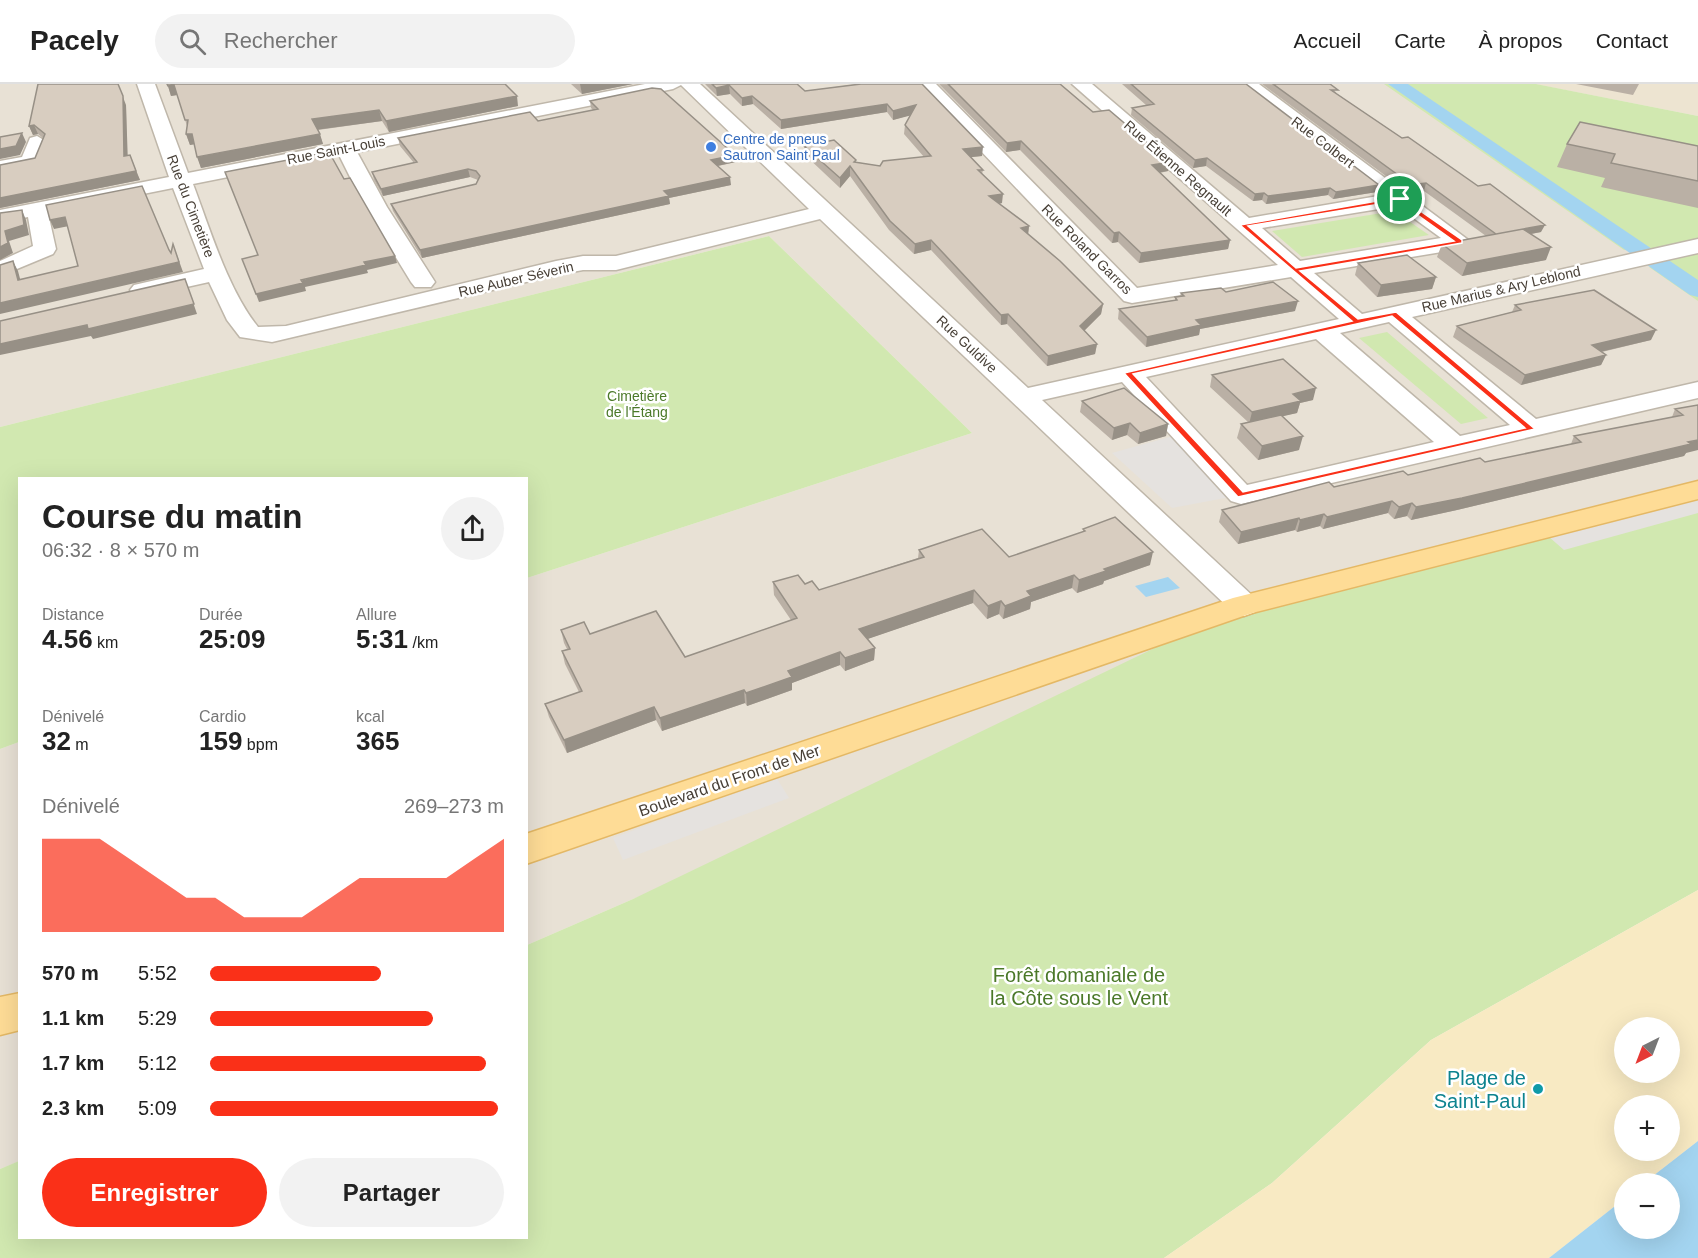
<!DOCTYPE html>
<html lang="fr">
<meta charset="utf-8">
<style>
body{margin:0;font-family:Arial,sans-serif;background:#f2f2f2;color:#222;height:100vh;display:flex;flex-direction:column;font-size:22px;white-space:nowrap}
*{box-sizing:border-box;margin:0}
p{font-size:20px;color:#767676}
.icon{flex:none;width:33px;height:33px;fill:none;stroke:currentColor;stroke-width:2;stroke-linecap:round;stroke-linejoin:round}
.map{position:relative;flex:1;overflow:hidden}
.drawer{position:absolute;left:18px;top:393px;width:510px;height:762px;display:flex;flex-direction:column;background:#fff;border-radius:0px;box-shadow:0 6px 24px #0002}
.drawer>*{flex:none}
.needle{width:39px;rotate:222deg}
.fabs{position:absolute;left:1614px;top:933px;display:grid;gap:12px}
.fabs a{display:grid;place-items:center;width:66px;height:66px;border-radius:50%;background:#fff;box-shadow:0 6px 24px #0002;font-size:30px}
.pin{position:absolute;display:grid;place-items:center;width:51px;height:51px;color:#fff;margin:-26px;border:3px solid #fff;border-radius:50%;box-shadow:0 2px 6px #0007}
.round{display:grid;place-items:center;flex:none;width:63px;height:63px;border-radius:32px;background:#f2f2f2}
.summary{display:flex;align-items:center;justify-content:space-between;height:102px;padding:0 24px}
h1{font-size:33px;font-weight:600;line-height:45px}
.figures{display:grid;grid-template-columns:repeat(3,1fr);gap:9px;height:102px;padding:6px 24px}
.figures div{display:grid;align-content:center}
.figures b{font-size:26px;font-weight:600}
.figures small{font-size:16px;font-weight:400}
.figures p{font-size:16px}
.chart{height:168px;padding:12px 24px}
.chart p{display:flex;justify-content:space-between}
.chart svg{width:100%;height:108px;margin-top:6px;fill:#fa3018;opacity:.7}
.action{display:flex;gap:12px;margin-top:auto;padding:12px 24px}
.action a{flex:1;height:69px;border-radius:36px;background:#fa3018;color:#fff;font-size:24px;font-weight:600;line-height:69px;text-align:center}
.action a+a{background:#f2f2f2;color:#222}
ul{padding:0 24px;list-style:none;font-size:20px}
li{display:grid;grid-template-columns:96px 72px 1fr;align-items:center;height:45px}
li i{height:15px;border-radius:8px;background:#fa3018}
header{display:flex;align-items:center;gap:36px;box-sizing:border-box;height:84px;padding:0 30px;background:#fff;border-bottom:2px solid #e0e0e0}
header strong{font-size:28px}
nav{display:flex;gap:33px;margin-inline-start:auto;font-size:21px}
.search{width:420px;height:54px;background:#f2f2f2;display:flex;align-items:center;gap:15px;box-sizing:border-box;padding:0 21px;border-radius:33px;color:#767676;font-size:22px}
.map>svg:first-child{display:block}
</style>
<header>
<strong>Pacely</strong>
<div class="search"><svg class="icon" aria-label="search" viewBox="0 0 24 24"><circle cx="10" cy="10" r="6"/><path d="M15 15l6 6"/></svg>Rechercher</div>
<nav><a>Accueil</a><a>Carte</a><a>À propos</a><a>Contact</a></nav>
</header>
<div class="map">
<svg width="1698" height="1174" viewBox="0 0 1698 1174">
<rect width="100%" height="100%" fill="#f4efe7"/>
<path fill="#e8e1d5" d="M 0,0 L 1397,0 L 1698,206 L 1698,406 L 633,815 L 527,861 L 527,494 L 972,349 L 769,152 L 0,343 Z
M 19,658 L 20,1077 L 0,1085 L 0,665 Z"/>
<path fill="#ede4d1" d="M 1535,0 L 1698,0 L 1698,32 Z"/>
<path fill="#d1e8b0" d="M 1384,0 L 1536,0 L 1698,32 L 1698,217 L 1649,183 L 1660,180 L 1636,164 L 1624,166 Z
M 1394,127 L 1429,151 L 1302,173 L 1272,147 Z
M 769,152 L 972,349 L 527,494 L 526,394 L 20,394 L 19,658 L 0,665 L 0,343 Z
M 1387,248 L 1488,334 L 1461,340 L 1359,254 Z
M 1698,406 L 1698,806 L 1431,956 L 1272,1099 L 1164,1174 L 0,1174 L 0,1085 L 19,1077 L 20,1154 L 526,1154 L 527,861 L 633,815 L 1244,521 Z"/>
<path fill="#f8eac3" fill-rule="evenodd" d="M 1698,806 L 1698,1057 L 1644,1099 L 1624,1100 L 1624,1115 L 1549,1174 L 1164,1174 L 1272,1099 L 1431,956 ZM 1624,944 L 1670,944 L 1670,988 L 1624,988 ZM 1624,1022 L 1670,1022 L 1670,1066 L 1624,1066 Z"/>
<path fill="#e5e2df" d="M 1184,349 L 1241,411 L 1172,424 L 1112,369 Z
M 1698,412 L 1698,429 L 1564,466 L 1548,452 Z
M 776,693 L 789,714 L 623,776 L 613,754 Z"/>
<path fill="#a3d4f0" d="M 1168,493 L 1180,504 L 1146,513 L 1135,502 Z
M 1698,1057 L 1698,1174 L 1549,1174 L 1624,1115 L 1624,1144 L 1670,1144 L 1670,1100 L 1644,1099 Z"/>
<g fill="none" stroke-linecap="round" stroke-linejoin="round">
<path fill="#a3d4f0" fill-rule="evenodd" d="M 1388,0 L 1408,0 L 1698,196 L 1698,213 L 1690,211 Z"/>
<g stroke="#bfb7aa" stroke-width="3">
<path id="minor" d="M 137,0 L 155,0 L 188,89 L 645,0 L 700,0 L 1028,304 L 1339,235 L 1291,193 L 1132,219 L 1124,217 L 917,0 L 936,0 L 1137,204 L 1278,181 L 1072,0 L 1092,0 L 1249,134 L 1384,111 L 1238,0 L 1259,0 L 1471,158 L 1468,163 L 1460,165 L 1314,189 L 1362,230 L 1698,155 L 1698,169 L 1412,233 L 1536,335 L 1698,298 L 1698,314 L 1241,420 L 1231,417 L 1122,298 L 1042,316 L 1255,514 L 1260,521 L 1255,528 L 1244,532 L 1233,528 L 820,135 L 616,186 L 583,186 L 556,191 L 272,258 L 240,253 L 227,236 L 209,198 L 142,213 L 134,211 L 130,206 L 134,201 L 204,185 L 173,104 L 48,129 L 56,165 L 53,170 L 0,192 L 0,177 L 33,162 L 28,133 L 0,138 L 0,126 L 169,93 ZM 681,1 L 809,125 L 616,172 L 583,172 L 556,177 L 286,242 L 258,243 C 228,206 210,145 193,100 L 339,71 L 365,123 L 411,198 L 415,203 L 431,203 L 435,198 L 387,123 L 357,68 L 673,5 ZM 1397,122 L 1441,154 L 1300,177 L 1262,144 ZM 1389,238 L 1510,341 L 1460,352 L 1340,249 ZM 1316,255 L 1434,358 L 1247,401 L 1146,293 Z
M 37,52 L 47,58 L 37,82 L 0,89 L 0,77 L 22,73 L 30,54 Z"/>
</g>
<g stroke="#e4b865" stroke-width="3">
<path id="major" d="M 1698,397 L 1698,415 L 1252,529 L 526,780 L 526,750 L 1233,514 Z
M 20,909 L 20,946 L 0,951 L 0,913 Z"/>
</g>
<use href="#minor" fill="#fff" fill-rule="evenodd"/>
<use href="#major" fill="#fedc96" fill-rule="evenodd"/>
</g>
<path fill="#bab0a5" d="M 571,0 L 633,0 L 582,10 Z
M 705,0 L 797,0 L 805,7 L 858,0 L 982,72 L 971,73 L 983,86 L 982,90 L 1002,119 L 999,120 L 1029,142 L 1028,150 L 1103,220 L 1101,230 L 1084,247 L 1097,260 L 1095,270 L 1047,282 L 1007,240 L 1001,241 L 931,166 L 914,170 L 889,146 L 850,92 L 840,104 L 805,71 L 804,62 L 856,78 L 880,82 L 924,73 L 904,50 L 905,41 L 910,31 L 893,36 L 887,28 L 781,45 L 753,20 L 742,22 L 730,10 L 717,12 Z
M 939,0 L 1060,0 L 1093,28 L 1168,87 L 1160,89 L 1230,156 L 1228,165 L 1139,179 L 1118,158 L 1112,159 L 1020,66 L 1006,68 Z
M 1122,0 L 1246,0 L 1377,108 L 1333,115 L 1328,111 L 1266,120 L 1262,116 L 1253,117 L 1206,82 L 1193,84 L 1131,31 L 1132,24 L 1146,21 Z
M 1262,0 L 1330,0 L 1337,10 L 1541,148 L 1531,150 L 1546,176 L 1462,192 L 1437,173 L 1442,160 L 1486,152 L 1424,107 L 1416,108 L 1409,103 L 1402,104 Z
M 1576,0 L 1639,0 L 1633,11 Z
M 168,2 L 518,22 L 389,48 L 382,37 L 318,46 L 323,60 L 201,84 L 194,60 L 190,61 L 186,50 L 187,42 L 177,11 L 171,12 Z
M 590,17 L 736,78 L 718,82 L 731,101 L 669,114 L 670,120 L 422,174 L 393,127 L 391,120 L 476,100 L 478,96 L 470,93 L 383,112 L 374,96 L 372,88 L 414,79 L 400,62 L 398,54 L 538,37 L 593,26 L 591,24 Z
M 126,21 L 127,71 L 140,96 L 0,124 L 0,81 L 35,74 L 43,54 L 38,50 L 33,51 L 29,42 Z
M 1567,60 L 1698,62 L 1698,124 L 1601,103 L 1605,94 L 1557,83 Z
M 1358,179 L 1436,193 L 1432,205 L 1377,213 L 1355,191 Z
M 1226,208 L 1295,227 L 1200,245 L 1199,251 L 1146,263 L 1118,235 L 1119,225 L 1175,216 L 1175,213 L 1180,212 L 1181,209 Z
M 1515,221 L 1651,256 L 1602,268 L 1606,271 L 1601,281 L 1521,301 L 1453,253 L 1457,242 L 1512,228 Z
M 1212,291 L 1313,316 L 1300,319 L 1297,329 L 1282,332 L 1299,366 L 1258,376 L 1237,354 L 1241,340 L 1248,338 L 1210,303 Z
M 1082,317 L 1168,340 L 1166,352 L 1138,360 L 1127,351 L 1112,356 L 1080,328 Z
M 1698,321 L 1686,369 L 1684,372 L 1457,426 L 1411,436 L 1407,432 L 1394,435 L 1388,429 L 1323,445 L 1320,442 L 1297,448 L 1295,446 L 1238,460 L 1219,438 L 1222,426 L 1334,403 L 1485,378 L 1571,360 L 1574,352 L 1672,333 L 1675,325 Z
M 1083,445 L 1150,481 L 1104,497 L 1103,500 L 1077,509 L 1072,504 L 1031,518 L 1030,525 L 1003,535 L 999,530 L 987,535 L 973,519 L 867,555 L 875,564 L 874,576 L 845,587 L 840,581 L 792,599 L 792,606 L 747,622 L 745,619 L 662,647 L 656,636 L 567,669 L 549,633 L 545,620 L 579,608 L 565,580 L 562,567 L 567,565 L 564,559 L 561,546 L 590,550 L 685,573 L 791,536 L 774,511 L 773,498 L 805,500 L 819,506 L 918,474 L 919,466 L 1009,473 L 1083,448 Z"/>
<path fill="#979086" d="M 118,0 L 126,21 L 128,81 L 124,72 Z
M 580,0 L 633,0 L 582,10 Z
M 174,1 L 177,11 L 171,12 L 168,2 Z
M 729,1 L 730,10 L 717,12 L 716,4 Z
M 517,12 L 518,22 L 389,48 L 386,37 Z
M 752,12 L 753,20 L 742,22 L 742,14 Z
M 887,20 L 887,28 L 781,45 L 781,36 Z
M 916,21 L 916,30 L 893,36 L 893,27 Z
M 379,26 L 382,37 L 315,46 L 312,35 Z
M 34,41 L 38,50 L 33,51 L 29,42 Z
M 22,49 L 26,58 L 20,71 L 0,75 L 0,65 Z
M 186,50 L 192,50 L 196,60 L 190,61 Z
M 320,50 L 323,60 L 201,84 L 197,73 Z
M 1021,57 L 1020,66 L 1006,68 L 1007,59 Z
M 983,63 L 982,72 L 963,74 L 963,65 Z
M 130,71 L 140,96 L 0,124 L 0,114 Z
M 735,71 L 736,78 L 712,83 L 711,76 Z
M 1207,74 L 1206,82 L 1193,84 L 1195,76 Z
M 1170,78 L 1168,87 L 1150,90 L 1152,81 Z
M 850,82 L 850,92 L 840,104 L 840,94 Z
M 468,85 L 470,93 L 383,112 L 381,105 Z
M 730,93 L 731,101 L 669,114 L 670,120 L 422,174 L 420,166 L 664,107 Z
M 1411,95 L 1409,103 L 1402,104 L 1405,96 Z
M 1426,99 L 1424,107 L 1416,108 L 1418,100 Z
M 1379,101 L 1377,108 L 1333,115 L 1336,108 Z
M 1330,104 L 1328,111 L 1266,120 L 1268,112 Z
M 1264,109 L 1262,116 L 1253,117 L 1255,110 Z
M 1003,110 L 1002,119 L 988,122 L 989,112 Z
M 22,126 L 26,136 L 29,151 L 9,157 L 13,169 L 0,176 L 0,163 L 5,147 Z
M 65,133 L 69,142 L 54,145 L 50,136 Z
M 1545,141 L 1541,148 L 1493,157 L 1496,150 Z
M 1029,142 L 1028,151 L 1021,144 Z
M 1119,148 L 1118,158 L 1112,159 L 1114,149 Z
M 931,156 L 931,166 L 914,170 L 915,160 Z
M 1230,156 L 1228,165 L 1139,179 L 1141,169 Z
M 173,160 L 183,188 L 0,230 L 0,219 L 179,178 Z
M 1551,163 L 1546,176 L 1462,192 L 1467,179 Z
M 395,172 L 397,179 L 367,186 L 368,189 L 305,203 L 306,207 L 259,218 L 256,210 L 364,178 Z
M 13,177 L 18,187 L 23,206 L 18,196 Z
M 1436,193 L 1432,205 L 1377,213 L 1381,201 Z
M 185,195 L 197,230 L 93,255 L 91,252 L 0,271 L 0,260 Z
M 1298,217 L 1295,227 L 1200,245 L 1199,251 L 1146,263 L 1147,253 L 1196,236 Z
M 1103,220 L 1101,230 L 1079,252 L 1080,242 Z
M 1008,230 L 1007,240 L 1001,241 L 1001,231 Z
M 1656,246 L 1651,256 L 1587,271 L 1592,261 Z
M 1097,260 L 1095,270 L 1047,282 L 1048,272 Z
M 1606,271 L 1601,281 L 1521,301 L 1525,291 Z
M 1316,304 L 1313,316 L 1300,319 L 1297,329 L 1249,340 L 1252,328 L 1293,310 Z
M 1130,339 L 1127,351 L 1112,356 L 1114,344 Z
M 1168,340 L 1166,352 L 1138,360 L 1140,349 Z
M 1303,352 L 1299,366 L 1258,376 L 1262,362 Z
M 1698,356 L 1698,366 L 1686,369 L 1684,372 L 1457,426 L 1411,436 L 1416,423 Z
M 1392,417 L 1388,429 L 1323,445 L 1327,433 Z
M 1412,419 L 1407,432 L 1394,435 L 1399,423 Z
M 1324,430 L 1320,442 L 1297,448 L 1300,436 Z
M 1299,434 L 1295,446 L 1238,460 L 1241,448 Z
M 1153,468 L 1150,481 L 1104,497 L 1103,500 L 1077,509 L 1079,496 L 1104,485 Z
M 1074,491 L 1072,504 L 1031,518 L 1030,525 L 1003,535 L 1005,522 L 1027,507 Z
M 974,506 L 973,519 L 859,558 L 859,545 Z
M 1001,517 L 999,530 L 987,535 L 988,522 Z
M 875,564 L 874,576 L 845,587 L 845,574 Z
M 840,568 L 840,581 L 792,599 L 792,606 L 747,622 L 746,609 L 788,587 Z
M 744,606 L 745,619 L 662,647 L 660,634 Z
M 654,623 L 656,636 L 567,669 L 564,656 Z"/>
<path fill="#d8cdc0" stroke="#979086" stroke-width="1.5" d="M 38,0 L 118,0 L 123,12 L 124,72 L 130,71 L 136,87 L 0,114 L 0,81 L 35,74 L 45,50 L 34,41 L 29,42 Z
M 167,0 L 505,0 L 517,12 L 386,37 L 379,26 L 312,35 L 320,50 L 197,73 L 192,50 L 186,50 L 188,36 L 185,36 L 174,1 L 168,2 Z
M 712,0 L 797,0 L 805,7 L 861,0 L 922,0 L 983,63 L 963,65 L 983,86 L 978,86 L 1003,110 L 989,112 L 1029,142 L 1021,144 L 1060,177 L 1103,220 L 1080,242 L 1097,260 L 1048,272 L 1008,230 L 1001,231 L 931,156 L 915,160 L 890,137 L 850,82 L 840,94 L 804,62 L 834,56 L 856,76 L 854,78 L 880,82 L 883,77 L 931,72 L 905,41 L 916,21 L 893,27 L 887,20 L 781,36 L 752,12 L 742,14 L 729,1 L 716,4 Z
M 948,0 L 1060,0 L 1093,28 L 1109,26 L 1170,78 L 1152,81 L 1230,156 L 1141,169 L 1119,148 L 1114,149 L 1021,57 L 1007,59 Z
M 1131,0 L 1246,0 L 1379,101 L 1336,108 L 1330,104 L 1268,112 L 1264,109 L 1255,110 L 1207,74 L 1195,76 L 1132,24 L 1154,20 Z
M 1273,0 L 1330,0 L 1338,6 L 1331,6 L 1402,54 L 1408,53 L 1478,102 L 1490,100 L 1545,141 L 1496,150 L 1426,99 L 1418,100 L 1411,95 L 1405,96 Z
M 652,4 L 661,5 L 735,71 L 711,76 L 730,93 L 664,107 L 669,112 L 420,166 L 391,120 L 476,100 L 480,92 L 476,87 L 468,85 L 381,105 L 372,88 L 417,78 L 398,54 L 530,28 L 538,37 L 598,25 L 590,17 Z
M 1580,38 L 1698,62 L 1698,97 L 1611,79 L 1615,70 L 1567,60 Z
M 22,49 L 16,62 L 0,65 L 0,53 Z
M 329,68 L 344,95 L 350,94 L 395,172 L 364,178 L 366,181 L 301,196 L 303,199 L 256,210 L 242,175 L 258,171 L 225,88 Z
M 142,102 L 169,166 L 171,169 L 173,160 L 179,178 L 0,219 L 0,181 L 13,177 L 18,196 L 78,182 L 65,133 L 50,136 L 46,121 Z
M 22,126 L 24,141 L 5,147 L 8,159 L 0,163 L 0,129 Z
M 1523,145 L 1551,163 L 1467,179 L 1442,160 Z
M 1407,171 L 1436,193 L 1381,201 L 1358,179 Z
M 185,195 L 194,220 L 88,245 L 87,241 L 0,260 L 0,237 Z
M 1273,198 L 1298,217 L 1196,236 L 1201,241 L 1147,253 L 1119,225 L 1177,216 L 1175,213 L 1184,212 L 1181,209 L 1221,204 L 1226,208 Z
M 1594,206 L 1656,246 L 1592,261 L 1606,271 L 1525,291 L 1457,242 L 1521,226 L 1515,221 Z
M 1283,275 L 1316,304 L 1293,310 L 1301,317 L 1252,328 L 1212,291 Z
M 1124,304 L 1168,340 L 1140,349 L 1130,339 L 1114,344 L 1082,317 Z
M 1698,321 L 1698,356 L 1688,358 L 1691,360 L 1462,414 L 1416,423 L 1412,419 L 1399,423 L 1392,417 L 1327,433 L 1324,430 L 1300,436 L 1299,434 L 1241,448 L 1222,426 L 1329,398 L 1334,403 L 1403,387 L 1408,391 L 1480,374 L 1485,378 L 1581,358 L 1574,352 L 1683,331 L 1675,325 Z
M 1281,331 L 1303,352 L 1262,362 L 1241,340 Z
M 1115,433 L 1153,468 L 1104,485 L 1106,487 L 1079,496 L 1074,491 L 1027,507 L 1031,512 L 1005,522 L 1001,517 L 988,522 L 974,506 L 859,545 L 875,564 L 845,574 L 840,568 L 788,587 L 792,593 L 746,609 L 744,606 L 660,634 L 654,623 L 564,656 L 545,620 L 582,607 L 562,567 L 570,565 L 561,546 L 584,538 L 590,550 L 656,527 L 685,573 L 797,534 L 773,498 L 798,491 L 805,500 L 812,497 L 819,506 L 924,473 L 919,466 L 982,445 L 1009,473 L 1085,447 L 1083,445 Z"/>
<path fill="#fa3018" stroke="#fff" stroke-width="1.5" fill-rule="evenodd" d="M 1400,113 L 1462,156 L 1462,159 L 1300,187 L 1358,235 L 1396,228 L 1535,345 L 1238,413 L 1124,289 L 1352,237 L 1240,141 ZM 1398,117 L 1454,157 L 1296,184 L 1248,142 ZM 1392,232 L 1525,344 L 1243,408 L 1133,290 Z"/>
<circle fill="#3f7fe0" stroke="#fff" stroke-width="2" cx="711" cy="63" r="6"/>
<circle fill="#0f9aa8" stroke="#fff" stroke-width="2" cx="1538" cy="1005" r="6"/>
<g text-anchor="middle" stroke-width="5" stroke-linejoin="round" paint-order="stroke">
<g font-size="14" fill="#366cbe" stroke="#fff" text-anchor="start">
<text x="723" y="60">Centre de pneus<tspan x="723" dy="16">Sautron Saint Paul</tspan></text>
</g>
<g font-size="14" fill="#473f36" stroke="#fff">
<text transform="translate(1323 58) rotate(37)" y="5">Rue Colbert</text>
<text transform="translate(336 66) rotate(-11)" y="5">Rue Saint-Louis</text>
<text transform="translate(1178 84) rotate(41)" y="5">Rue Étienne Regnault</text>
<text transform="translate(191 122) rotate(69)" y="5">Rue du Cimetière</text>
<text transform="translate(1087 165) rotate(45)" y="5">Rue Roland Garros</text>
<text transform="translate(516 195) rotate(-13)" y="5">Rue Auber Séverin</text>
<text transform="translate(1501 205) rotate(-13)" y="5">Rue Marius &amp; Ary Leblond</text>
<text transform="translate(967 260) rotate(43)" y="5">Rue Guldive</text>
</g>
<g font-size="14" fill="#4b7929" stroke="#fff">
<text x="637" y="317">Cimetière<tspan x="637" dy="16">de l'Étang</tspan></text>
</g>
<g font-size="16" fill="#473f36" stroke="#fff">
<text transform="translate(729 696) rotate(-19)" y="6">Boulevard du Front de Mer</text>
</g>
<g font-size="20" fill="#4b7929" stroke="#fff">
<text x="1079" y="898">Forêt domaniale de<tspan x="1079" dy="23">la Côte sous le Vent</tspan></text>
</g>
<g font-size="20" fill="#0d838f" stroke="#fff" text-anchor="end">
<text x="1526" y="1001">Plage de<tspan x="1526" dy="23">Saint-Paul</tspan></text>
</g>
</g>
</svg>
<div class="fabs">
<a><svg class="needle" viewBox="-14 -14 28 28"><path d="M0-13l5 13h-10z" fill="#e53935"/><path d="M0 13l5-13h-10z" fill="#767676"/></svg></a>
<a>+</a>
<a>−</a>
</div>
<div class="pin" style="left:1400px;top:115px;background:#1e9e55"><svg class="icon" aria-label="arrive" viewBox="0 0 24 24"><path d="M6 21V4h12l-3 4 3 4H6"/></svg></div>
<section class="drawer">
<div class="summary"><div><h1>Course du matin</h1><p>06:32 · 8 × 570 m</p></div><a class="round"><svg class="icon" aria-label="share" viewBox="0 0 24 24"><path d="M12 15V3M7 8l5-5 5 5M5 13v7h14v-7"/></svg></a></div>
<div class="figures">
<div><p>Distance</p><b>4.56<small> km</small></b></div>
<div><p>Durée</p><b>25:09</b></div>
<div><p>Allure</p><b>5:31<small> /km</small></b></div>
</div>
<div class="figures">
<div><p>Dénivelé</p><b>32<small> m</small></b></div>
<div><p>Cardio</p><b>159<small> bpm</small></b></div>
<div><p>kcal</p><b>365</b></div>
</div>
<div class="chart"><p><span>Dénivelé</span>269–273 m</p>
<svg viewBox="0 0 160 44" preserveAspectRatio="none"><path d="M0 44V6L10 6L20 6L30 14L40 22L50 30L60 30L70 38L80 38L90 38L100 30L110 22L120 22L130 22L140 22L150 14L160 6V44z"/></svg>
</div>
<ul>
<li><b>570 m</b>5:52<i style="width:58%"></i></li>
<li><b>1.1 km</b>5:29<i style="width:76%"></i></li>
<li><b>1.7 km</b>5:12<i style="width:94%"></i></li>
<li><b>2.3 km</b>5:09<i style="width:98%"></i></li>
</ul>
<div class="action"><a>Enregistrer</a><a>Partager</a></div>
</section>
</div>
